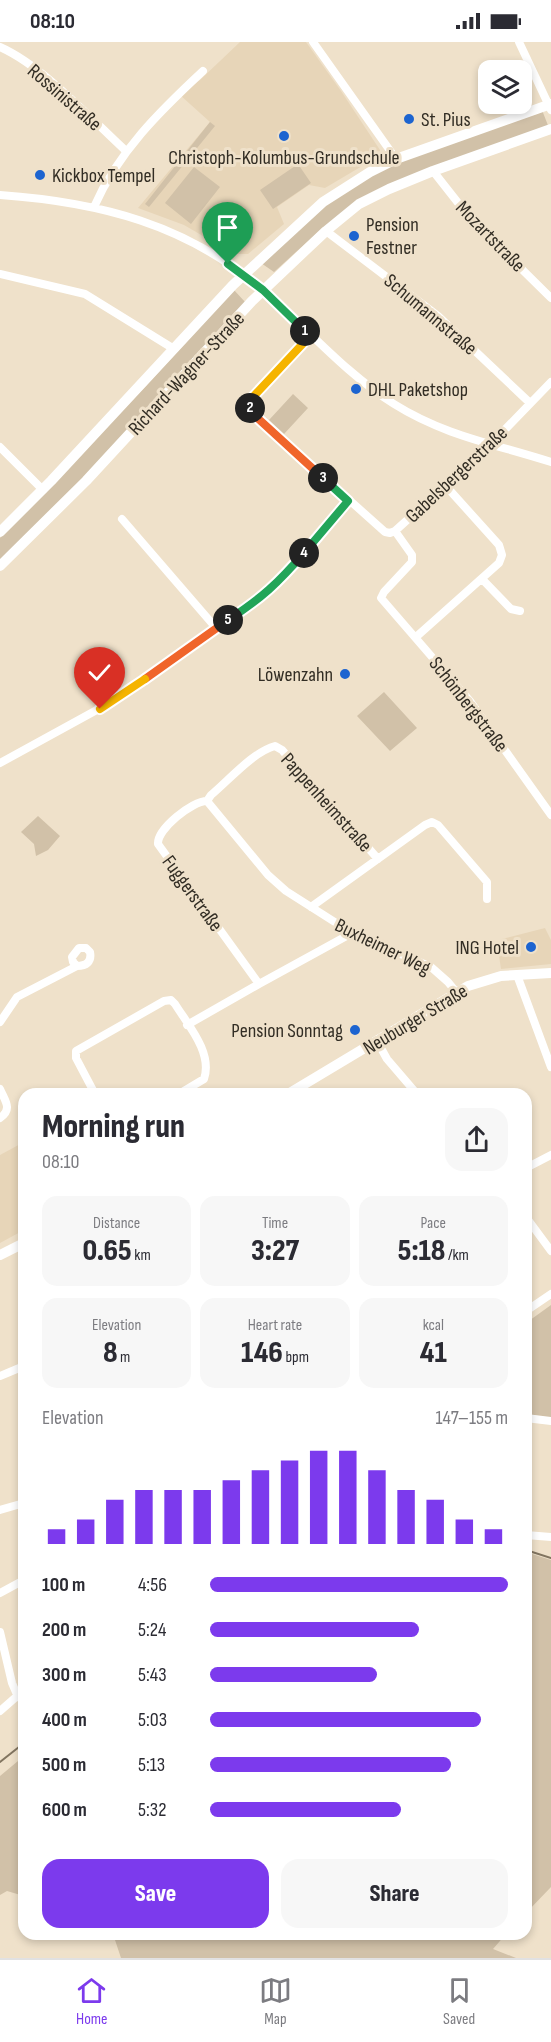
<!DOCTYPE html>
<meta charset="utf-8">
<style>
body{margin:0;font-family:"Sofia Sans Condensed",sans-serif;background:#f7f7f7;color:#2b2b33;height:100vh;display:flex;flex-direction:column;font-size:22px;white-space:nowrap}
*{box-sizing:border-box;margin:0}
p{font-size:20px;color:#7c7c81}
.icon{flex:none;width:33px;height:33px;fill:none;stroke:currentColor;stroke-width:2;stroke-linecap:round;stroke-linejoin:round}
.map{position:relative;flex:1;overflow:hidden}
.panel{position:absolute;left:18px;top:1046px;width:514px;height:852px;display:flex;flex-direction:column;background:#fff;border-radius:18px;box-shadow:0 3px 9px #0003}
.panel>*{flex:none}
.fabs{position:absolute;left:478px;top:18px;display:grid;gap:12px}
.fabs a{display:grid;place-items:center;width:54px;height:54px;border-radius:12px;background:#fff;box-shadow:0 3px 9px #0003;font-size:30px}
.pin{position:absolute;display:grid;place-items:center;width:51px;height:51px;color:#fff;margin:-62px -26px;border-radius:50% 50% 50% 0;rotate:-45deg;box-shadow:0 0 6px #0007}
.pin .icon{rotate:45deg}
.km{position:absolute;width:30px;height:30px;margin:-15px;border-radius:50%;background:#222;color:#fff;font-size:16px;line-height:30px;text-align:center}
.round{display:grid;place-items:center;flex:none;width:63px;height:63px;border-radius:18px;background:#f7f7f7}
.overview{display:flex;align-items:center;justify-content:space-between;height:102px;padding:0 24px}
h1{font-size:33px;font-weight:800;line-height:45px}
.metrics{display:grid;grid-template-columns:repeat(3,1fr);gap:9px;height:102px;padding:6px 24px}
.metrics div{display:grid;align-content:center;border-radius:15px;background:#f7f7f7;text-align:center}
.metrics b{font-size:30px;font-weight:800}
.metrics small{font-size:16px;font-weight:400}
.metrics p{font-size:16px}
.chart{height:168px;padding:12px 24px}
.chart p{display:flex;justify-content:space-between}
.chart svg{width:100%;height:108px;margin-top:6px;stroke:#7c3aed;stroke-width:6}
.button{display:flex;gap:12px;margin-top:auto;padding:12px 24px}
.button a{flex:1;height:69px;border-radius:18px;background:#7c3aed;color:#fff;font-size:24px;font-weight:800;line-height:69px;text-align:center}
.button a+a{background:#f7f7f7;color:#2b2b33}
ul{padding:0 24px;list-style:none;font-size:20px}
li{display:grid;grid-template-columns:96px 72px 1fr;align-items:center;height:45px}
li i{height:15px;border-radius:8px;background:#7c3aed}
.status{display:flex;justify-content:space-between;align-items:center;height:42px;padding:0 30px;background:#fff;direction:ltr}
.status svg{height:16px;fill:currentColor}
.tabs{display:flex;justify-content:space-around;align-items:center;height:84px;border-top:2px solid #e1e1e2;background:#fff;font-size:16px;color:#7c7c81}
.tabs a{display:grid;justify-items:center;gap:3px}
.tabs .current{color:#7c3aed}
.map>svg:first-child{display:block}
</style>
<div class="status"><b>08:10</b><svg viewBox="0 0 49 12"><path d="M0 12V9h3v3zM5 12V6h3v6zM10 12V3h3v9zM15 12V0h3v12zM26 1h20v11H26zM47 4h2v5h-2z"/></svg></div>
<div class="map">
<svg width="551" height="1916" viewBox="0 0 551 1916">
<rect width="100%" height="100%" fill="#efe1ca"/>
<path fill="#e7d5b8" d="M 240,0 L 306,0 L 341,49 L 380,108 L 379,114 L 325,146 L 309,143 L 277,165 L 284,182 L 248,212 L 234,212 L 184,183 L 138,166 L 210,80 L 180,53 L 200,38 Z
M 545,886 L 551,898 L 551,922 L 501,927 L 498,907 L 502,897 Z
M 24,1100 L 24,1188 L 0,1201 L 0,1113 Z"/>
<path fill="#d1c1a8" d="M 542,68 L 549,86 L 424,129 L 317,191 L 274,230 L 261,221 C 292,193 321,162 357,141 C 414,108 480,90 542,68 Z
M 210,80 L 215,84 L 149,165 L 145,162 Z
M 298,122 L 311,141 L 273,167 L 260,148 Z
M 194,125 L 220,145 L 191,182 L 165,161 Z
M 234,248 L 246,261 L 48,475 L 0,521 L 0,496 L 146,344 Z
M 293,352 L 308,366 L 284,392 L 269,378 Z
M 384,650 L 417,686 L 390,709 L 357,674 Z
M 38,774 L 60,794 L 48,808 L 36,814 L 34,802 L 21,790 Z
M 551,1263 L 551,1376 L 527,1372 L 526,1281 Z
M 526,1510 L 551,1518 L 551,1845 L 527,1870 Z
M 24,1714 L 24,1854 L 7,1849 L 0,1853 L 0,1734 Z
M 113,1892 L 506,1892 L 493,1907 L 516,1916 L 121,1916 Z"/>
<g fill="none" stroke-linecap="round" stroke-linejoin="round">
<path stroke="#827560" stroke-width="2" d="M 526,1508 L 551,1516
M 0,1720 L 24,1701"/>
<path stroke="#fff" stroke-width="8" d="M 313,0 L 396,117
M 519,0 L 551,68
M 0,5 C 43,24 91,77 126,109
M 433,129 L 470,176 L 551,256
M 0,153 C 99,160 187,182 264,249 C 308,287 344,330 394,362 C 445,394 495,402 551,420
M 94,165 C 118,110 160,69 203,29
M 326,189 L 438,274 L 530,361
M 0,232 L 85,252 L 174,307
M 310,294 L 252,356 L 249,364 L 253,372 L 385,490 L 390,491 L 395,489 L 490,403 L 551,340
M 0,405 L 43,448
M 122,477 L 216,586
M 395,489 L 412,513 L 412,520 L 384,550 L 381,556 L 470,659 L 551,773
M 482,537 L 511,567 L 520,569
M 416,595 L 499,521 L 502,513 L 499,503 L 445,443
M 0,721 L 104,664 L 257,559 L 285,532 L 348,459
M 207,759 L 268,833 L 286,849 L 352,891 L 431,925 L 448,940 L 457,951
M 311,865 L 425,783 L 432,780 L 438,783 L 487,840 L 487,857
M 352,891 L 259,942 L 158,802 C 157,787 192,759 207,759 L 211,753 C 229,738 253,710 275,704 L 282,708 L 378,817
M 517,933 L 551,1025
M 0,980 L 17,955 L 77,924 C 86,924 92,920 90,910 L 86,906 L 79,906 L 72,915 L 73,920 L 77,924
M 187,983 L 259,942
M 377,999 L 387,1017 L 417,1052
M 0,1047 C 5,1059 13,1067 0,1076
M 95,1052 L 76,1016 L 76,1009 L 164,959 L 171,958 L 175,962 C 188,983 213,1011 204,1037 L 179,1052
M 526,1126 L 551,1113
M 526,1175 L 551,1209
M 526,1269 L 551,1252
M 0,1334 L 24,1324
M 526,1376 L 551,1379
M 0,1468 L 24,1461
M 526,1493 L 551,1495
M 0,1551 L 24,1538
M 0,1590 L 12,1641 L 18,1655
M 0,1669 L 24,1648"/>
<path stroke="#fff" stroke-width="10" d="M 0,490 L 51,439 L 233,243 L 323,160 L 370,130 L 396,117 L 551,62
M 0,524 L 86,439 L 252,259 L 326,189 L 359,162 L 389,147 L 433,129 L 551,87
M 288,1052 L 468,944 L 501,934 L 551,931
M 0,1213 L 24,1201"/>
</g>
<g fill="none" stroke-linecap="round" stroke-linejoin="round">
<g stroke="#fff" stroke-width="12">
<path id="split-1" d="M 228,222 L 263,248 L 305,289"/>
</g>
<g stroke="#fff" stroke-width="12">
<path id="split-2" d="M 250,366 L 252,356 L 310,294 L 305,289"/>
</g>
<g stroke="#fff" stroke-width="12">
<path id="split-3" d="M 250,366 L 253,372 L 323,436"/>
</g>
<g stroke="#fff" stroke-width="12">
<path id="split-4" d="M 304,511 L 348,459 L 323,436"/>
</g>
<g stroke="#fff" stroke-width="12">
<path id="split-5" d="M 228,578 C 262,556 278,541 304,511"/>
</g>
<g stroke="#fff" stroke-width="12">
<path id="split-6" d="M 145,637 L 228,578"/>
</g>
<g stroke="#fff" stroke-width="12">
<path id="split-7" d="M 100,667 L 145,637"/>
</g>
<use href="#split-1" stroke="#22a559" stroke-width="8"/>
<use href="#split-2" stroke="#f5b400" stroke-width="8"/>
<use href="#split-3" stroke="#f0652b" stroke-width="8"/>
<use href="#split-4" stroke="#22a559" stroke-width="8"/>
<use href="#split-5" stroke="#22a559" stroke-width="8"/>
<use href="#split-6" stroke="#f0652b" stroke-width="8"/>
<use href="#split-7" stroke="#f5b400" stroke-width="8"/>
</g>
<g fill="#1d64d0" stroke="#efe1ca" stroke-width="2">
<circle cx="409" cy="77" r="6"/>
<circle cx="284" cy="94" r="6"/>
<circle cx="40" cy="133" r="6"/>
<circle cx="354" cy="194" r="6"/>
<circle cx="356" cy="347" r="6"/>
<circle cx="345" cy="632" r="6"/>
<circle cx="531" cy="905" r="6"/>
<circle cx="355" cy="988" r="6"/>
</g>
<g text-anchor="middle" stroke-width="6" stroke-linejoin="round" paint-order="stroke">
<g font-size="20" fill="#322d24" stroke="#efe1ca">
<text transform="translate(65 55) rotate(41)" y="7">Rossinistraße</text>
<text transform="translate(491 194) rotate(46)" y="7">Mozartstraße</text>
<text transform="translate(431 272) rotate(40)" y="7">Schumannstraße</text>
<text transform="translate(186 331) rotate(-47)" y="7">Richard-Wagner-Straße</text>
<text transform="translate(456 432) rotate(-43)" y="7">Gabelsbergerstraße</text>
<text transform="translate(469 662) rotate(52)" y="7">Schönbergstraße</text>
<text transform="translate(327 760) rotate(48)" y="7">Pappenheimstraße</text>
<text transform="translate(193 851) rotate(54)" y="7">Fuggerstraße</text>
<text transform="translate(383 904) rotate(26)" y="7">Buxheimer Weg</text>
<text transform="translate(415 977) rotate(-31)" y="7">Neuburger Straße</text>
</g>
<g font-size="20" fill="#322d24" stroke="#efe1ca" text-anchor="start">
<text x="421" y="84">St. Pius</text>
<text x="284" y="122" text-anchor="middle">Christoph-Kolumbus-Grundschule</text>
<text x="52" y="140">Kickbox Tempel</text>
<text x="366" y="189">Pension<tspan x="366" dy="23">Festner</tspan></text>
<text x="368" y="354">DHL Paketshop</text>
<text x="333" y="639" text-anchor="end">Löwenzahn</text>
<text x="519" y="912" text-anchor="end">ING Hotel</text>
<text x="343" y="995" text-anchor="end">Pension Sonntag</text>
</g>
</g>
</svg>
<div class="fabs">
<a><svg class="icon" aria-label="layers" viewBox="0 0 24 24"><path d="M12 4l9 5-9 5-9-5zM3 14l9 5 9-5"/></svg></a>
</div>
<div class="pin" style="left:228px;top:222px;background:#1e9e55"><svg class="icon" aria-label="arrive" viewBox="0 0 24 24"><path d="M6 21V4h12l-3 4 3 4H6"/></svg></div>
<div class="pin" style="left:100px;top:667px;background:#d93025"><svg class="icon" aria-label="check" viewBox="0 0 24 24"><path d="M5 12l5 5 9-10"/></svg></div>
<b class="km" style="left:305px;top:289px">1</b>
<b class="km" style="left:250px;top:366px">2</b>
<b class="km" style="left:323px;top:436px">3</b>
<b class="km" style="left:304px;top:511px">4</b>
<b class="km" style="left:228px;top:578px">5</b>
<section class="panel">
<div class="overview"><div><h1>Morning run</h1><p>08:10</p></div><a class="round"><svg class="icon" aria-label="share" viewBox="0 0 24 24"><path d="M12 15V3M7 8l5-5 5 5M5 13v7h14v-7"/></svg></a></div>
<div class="metrics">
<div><p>Distance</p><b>0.65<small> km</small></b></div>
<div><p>Time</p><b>3:27</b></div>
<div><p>Pace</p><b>5:18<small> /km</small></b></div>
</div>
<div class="metrics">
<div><p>Elevation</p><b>8<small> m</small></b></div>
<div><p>Heart rate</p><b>146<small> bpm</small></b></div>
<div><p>kcal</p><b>41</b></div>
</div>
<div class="chart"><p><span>Elevation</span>147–155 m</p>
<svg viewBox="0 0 160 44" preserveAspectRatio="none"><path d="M5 44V38M15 44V34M25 44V26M35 44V22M45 44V22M55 44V22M65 44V18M75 44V14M85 44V10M95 44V6M105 44V6M115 44V14M125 44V22M135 44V26M145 44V34M155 44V38"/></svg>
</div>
<ul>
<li><b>100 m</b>4:56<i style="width:100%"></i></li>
<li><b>200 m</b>5:24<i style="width:70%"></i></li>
<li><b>300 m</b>5:43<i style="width:56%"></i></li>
<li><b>400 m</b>5:03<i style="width:91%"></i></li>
<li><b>500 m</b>5:13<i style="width:81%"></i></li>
<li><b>600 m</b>5:32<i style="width:64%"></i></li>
</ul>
<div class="button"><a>Save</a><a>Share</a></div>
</section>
</div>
<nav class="tabs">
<a class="current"><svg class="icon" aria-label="home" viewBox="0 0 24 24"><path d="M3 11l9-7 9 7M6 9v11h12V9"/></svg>Home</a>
<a><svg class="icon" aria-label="map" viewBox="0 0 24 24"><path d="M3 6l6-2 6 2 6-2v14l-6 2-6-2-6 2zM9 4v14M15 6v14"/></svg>Map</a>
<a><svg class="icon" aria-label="saved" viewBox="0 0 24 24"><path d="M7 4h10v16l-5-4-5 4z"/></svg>Saved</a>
</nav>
